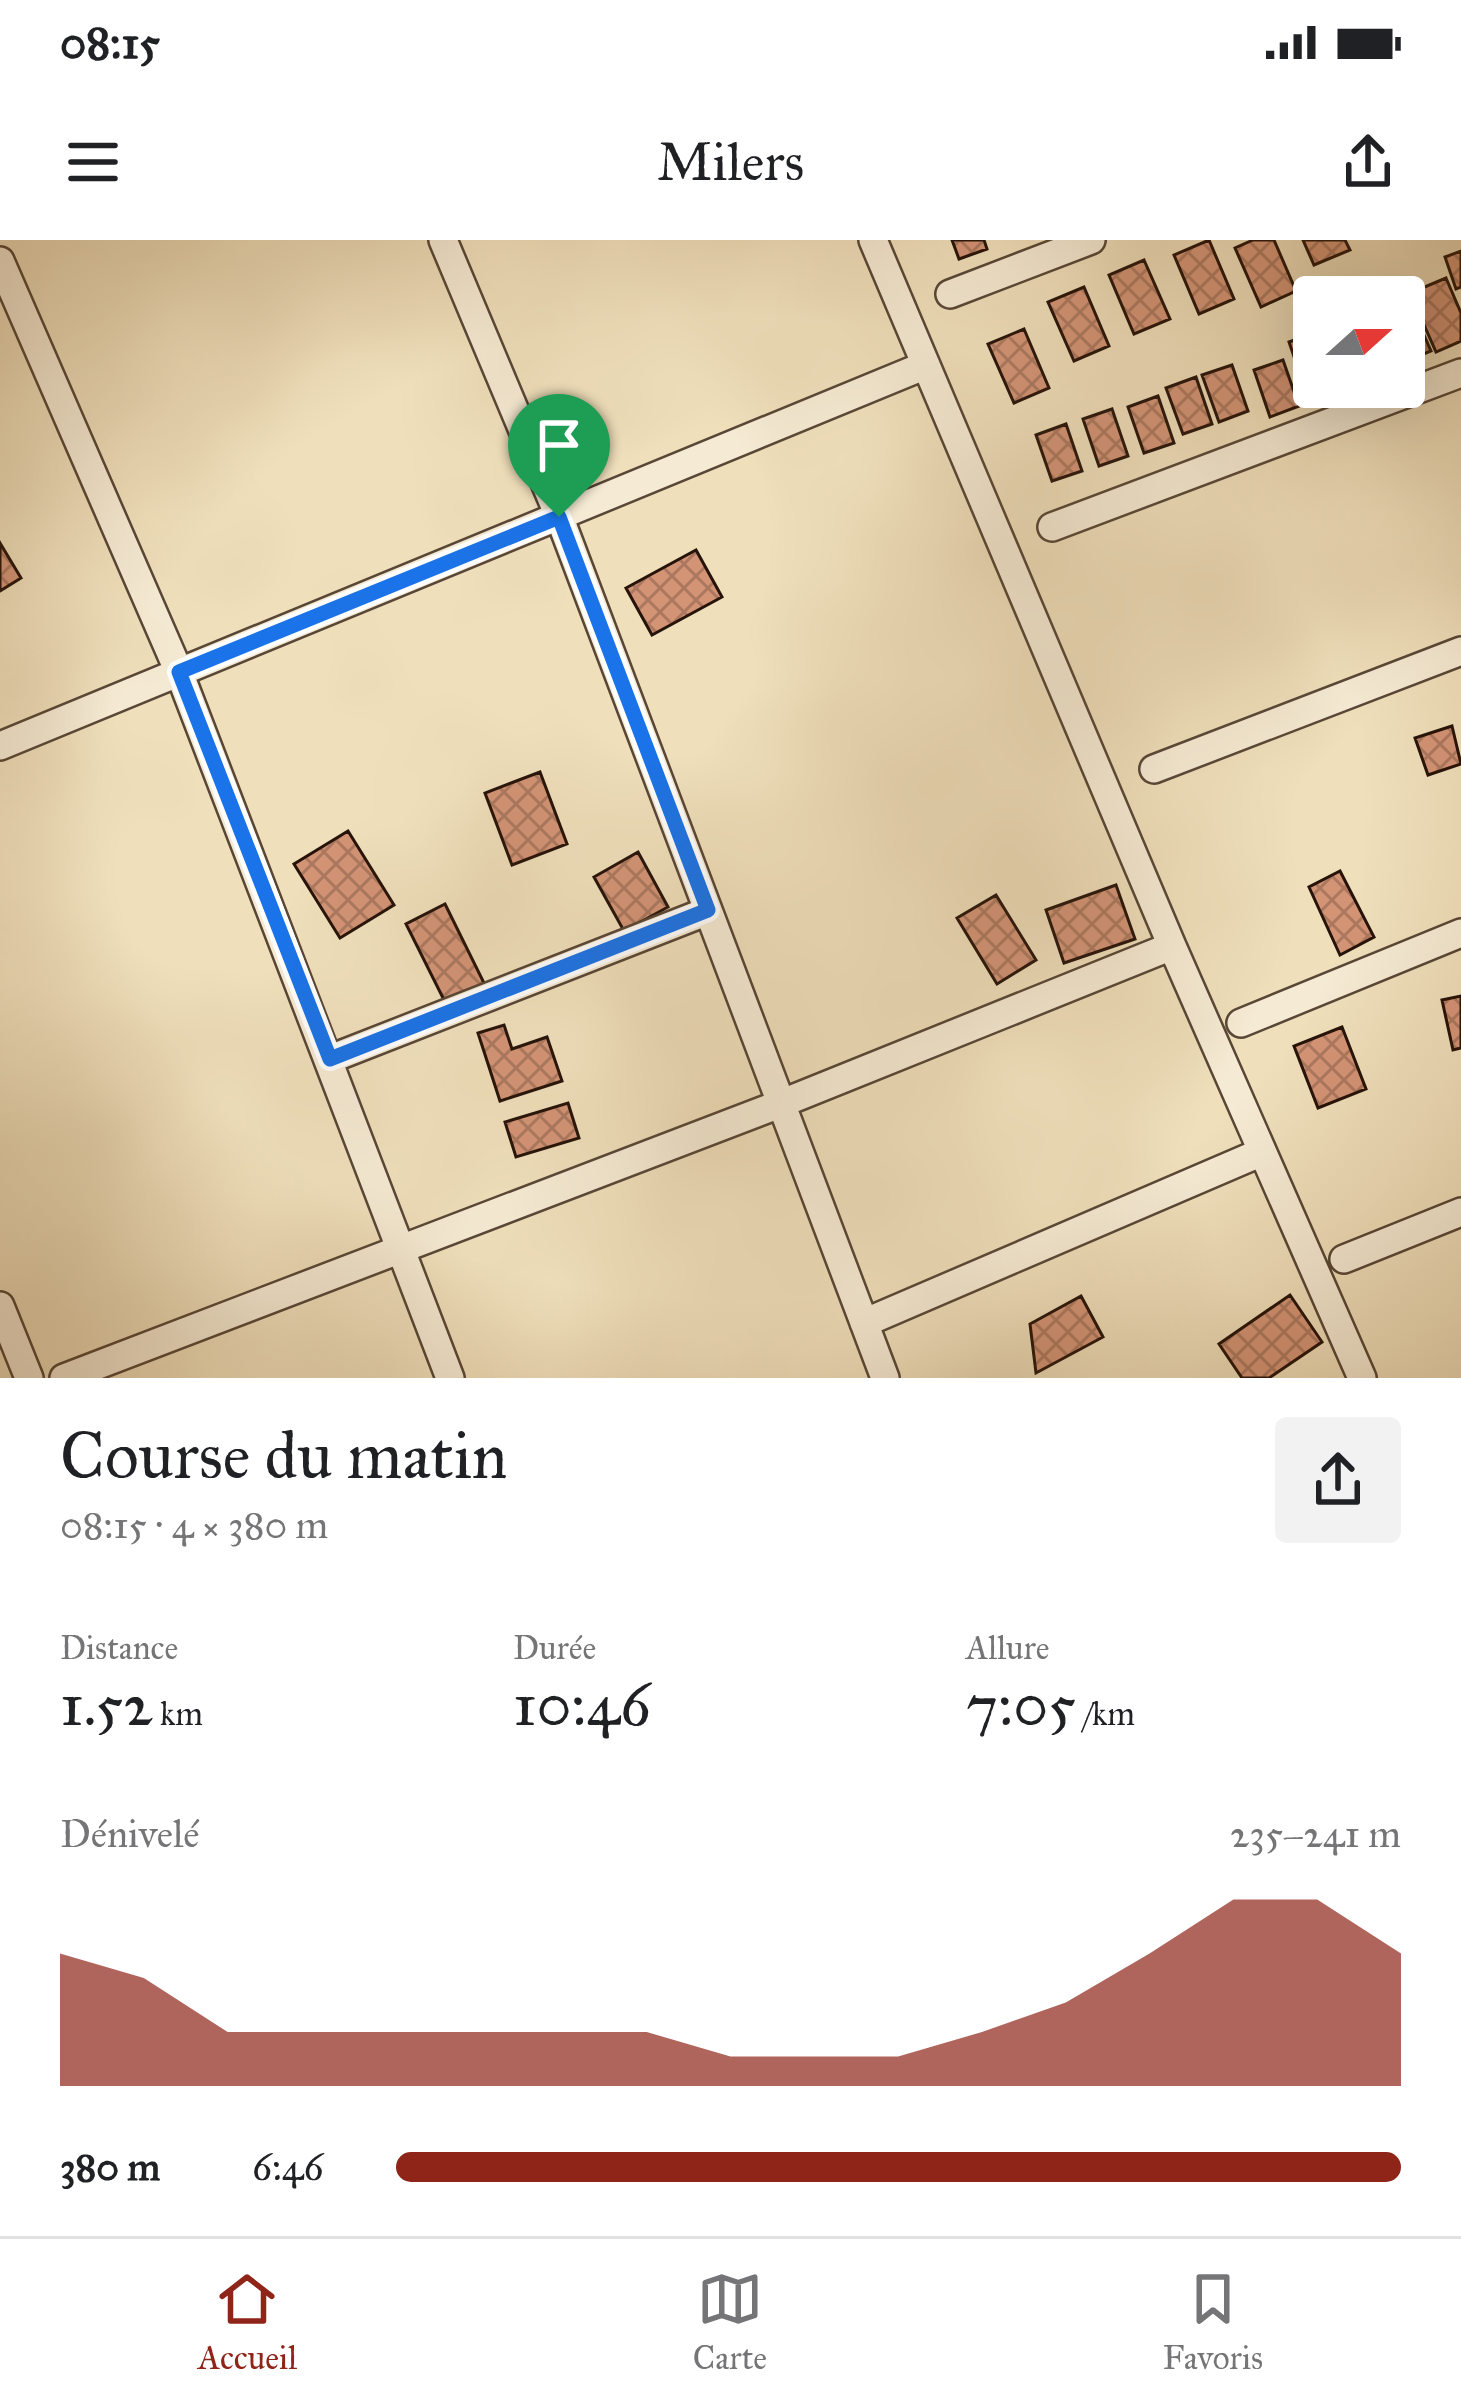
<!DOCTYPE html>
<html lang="fr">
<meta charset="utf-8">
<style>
body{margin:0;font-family:"IM FELL Great Primer",serif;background:#f2f2f2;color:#202124;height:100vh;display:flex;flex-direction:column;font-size:45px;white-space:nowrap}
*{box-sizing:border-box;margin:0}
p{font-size:39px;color:#757577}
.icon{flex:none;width:66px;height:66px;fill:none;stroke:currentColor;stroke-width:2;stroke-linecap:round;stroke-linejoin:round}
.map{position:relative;height:1138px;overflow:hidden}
.details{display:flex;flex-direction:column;background:#fff;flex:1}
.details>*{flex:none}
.needle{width:78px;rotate:69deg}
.fabs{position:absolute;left:1293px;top:36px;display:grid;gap:24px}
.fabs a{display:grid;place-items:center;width:132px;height:132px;border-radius:12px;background:#fff;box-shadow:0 12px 48px #0002;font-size:60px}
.pin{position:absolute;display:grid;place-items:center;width:102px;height:102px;color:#fff;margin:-123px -51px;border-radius:50% 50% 50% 0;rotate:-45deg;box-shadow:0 0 12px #0007}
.pin .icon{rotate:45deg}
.round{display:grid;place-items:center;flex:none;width:126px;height:126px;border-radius:12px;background:#f2f2f2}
.summary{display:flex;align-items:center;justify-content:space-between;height:204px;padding:0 60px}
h1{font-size:66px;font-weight:600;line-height:90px}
.metrics{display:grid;grid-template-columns:repeat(3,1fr);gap:18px;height:204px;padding:12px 60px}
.metrics div{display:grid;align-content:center}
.metrics b{font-size:60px;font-weight:600}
.metrics small{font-size:33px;font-weight:400}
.metrics p{font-size:33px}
.chart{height:336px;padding:24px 60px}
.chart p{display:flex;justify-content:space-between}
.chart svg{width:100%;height:216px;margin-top:12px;fill:#8f2418;opacity:.7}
ul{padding:0 60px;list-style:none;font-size:39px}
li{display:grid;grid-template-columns:192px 144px 1fr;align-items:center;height:90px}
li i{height:30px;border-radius:15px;background:#8f2418}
.status{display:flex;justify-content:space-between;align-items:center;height:84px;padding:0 60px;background:#fff;direction:ltr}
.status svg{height:33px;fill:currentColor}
header{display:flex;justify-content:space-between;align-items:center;height:156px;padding:0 60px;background:#fff;font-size:54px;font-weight:600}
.menu{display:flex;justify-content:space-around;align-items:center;height:168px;border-top:3px solid #e0e0e0;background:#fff;font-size:33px;color:#757577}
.menu a{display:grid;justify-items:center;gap:6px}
.menu .active{color:#8f2418}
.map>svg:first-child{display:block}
</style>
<div class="status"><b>08:15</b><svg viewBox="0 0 49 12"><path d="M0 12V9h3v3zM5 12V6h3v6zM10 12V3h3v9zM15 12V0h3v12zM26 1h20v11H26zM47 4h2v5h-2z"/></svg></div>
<header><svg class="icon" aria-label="menu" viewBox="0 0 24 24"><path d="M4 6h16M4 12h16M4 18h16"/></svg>Milers<svg class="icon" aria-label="share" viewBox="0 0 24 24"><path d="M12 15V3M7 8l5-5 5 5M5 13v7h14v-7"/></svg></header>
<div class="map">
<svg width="1461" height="1138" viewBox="0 0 1461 1138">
<defs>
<pattern id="building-cross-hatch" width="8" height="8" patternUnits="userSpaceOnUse" patternTransform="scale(3)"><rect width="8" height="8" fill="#d39476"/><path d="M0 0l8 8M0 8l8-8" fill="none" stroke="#ab785f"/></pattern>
</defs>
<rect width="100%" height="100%" fill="#efdfbb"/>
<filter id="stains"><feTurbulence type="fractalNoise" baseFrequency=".00167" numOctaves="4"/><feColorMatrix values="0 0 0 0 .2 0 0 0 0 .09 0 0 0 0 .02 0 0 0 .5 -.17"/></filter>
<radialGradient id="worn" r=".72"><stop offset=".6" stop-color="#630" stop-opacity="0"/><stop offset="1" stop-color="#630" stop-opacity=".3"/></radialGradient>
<path fill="url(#building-cross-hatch)" stroke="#261309" stroke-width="3" d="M 952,0 L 984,0 L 987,9 L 959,19 Z
M 1209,0 L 1234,59 L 1199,74 L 1174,15 Z
M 1253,0 L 1274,0 L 1296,51 L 1261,67 L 1235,8 Z
M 1303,0 L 1345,0 L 1350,10 L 1314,25 Z
M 1461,11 L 1461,47 L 1456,49 L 1445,17 Z
M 1144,20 L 1170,79 L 1134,94 L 1109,35 Z
M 1446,38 L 1461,73 L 1461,101 L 1436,112 L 1410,53 Z
M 1084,47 L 1109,106 L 1074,121 L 1048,62 Z
M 1405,52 L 1431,111 L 1404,122 L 1404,57 L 1393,57 Z
M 1024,89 L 1049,148 L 1014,163 L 988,104 Z
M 1314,93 L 1314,145 L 1305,149 L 1289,102 Z
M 1283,120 L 1299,166 L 1270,177 L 1254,130 Z
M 1232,125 L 1248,171 L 1219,182 L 1202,135 Z
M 1196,137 L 1212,184 L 1183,194 L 1166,148 Z
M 1158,156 L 1174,203 L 1144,213 L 1128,167 Z
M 1112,169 L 1128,216 L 1099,226 L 1083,179 Z
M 1066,184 L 1082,231 L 1052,241 L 1036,195 Z
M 0,303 L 21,338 L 0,351 Z
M 696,310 L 722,357 L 652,395 L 626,348 Z
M 1452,486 L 1461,524 L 1428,535 L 1415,498 Z
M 540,532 L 567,604 L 512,625 L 485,553 Z
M 348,591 L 394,665 L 340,698 L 294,624 Z
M 638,612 L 668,667 L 624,691 L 594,637 Z
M 1340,631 L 1374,697 L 1340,715 L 1309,647 Z
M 1116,645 L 1135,699 L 1064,723 L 1046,670 Z
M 996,655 L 1036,720 L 997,744 L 957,678 Z
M 445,664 L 486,747 L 447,766 L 406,684 Z
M 1461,756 L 1461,808 L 1453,810 L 1442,760 Z
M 504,785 L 512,809 L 547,797 L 562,841 L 500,861 L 478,793 Z
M 1342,787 L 1366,849 L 1318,868 L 1294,806 Z
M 568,863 L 579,898 L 516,917 L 505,882 Z
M 1290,1055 L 1322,1102 L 1269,1138 L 1242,1138 L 1219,1104 Z
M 1081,1056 L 1103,1097 L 1036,1133 L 1030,1084 Z"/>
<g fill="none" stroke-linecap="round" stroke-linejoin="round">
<g stroke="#584636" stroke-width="32">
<path id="street" d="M 443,0 L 559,276 L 885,1138
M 873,0 L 1172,706 L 1362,1138
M 0,21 L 179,432 L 450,1138
M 950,54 L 1091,0
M 1052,287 L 1461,133
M 0,506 L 926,125
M 1154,529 L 1461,411
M 1241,783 L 1461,693
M 330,819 L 708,671
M 1344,1019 L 1461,972
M 0,1066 L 29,1138
M 864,1083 L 1262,912
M 64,1138 L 780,864 L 1172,706"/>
</g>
<use href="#street" stroke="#f5ead3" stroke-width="27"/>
</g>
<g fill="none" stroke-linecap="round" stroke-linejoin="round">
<g stroke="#fff" stroke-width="24">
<path id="route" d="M 559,277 L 708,670 L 330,819 L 179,432 Z"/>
</g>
<use href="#route" stroke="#1a73e8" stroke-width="15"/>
</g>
<rect width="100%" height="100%" filter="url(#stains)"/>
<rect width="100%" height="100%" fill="url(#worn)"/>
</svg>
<div class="fabs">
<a><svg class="needle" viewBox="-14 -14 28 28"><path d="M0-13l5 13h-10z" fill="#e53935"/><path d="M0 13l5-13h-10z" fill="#757577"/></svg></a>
</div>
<div class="pin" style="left:559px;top:277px;background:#1e9e55"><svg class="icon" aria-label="arrive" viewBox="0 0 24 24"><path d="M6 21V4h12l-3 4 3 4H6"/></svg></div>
</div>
<section class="details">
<div class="summary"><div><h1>Course du matin</h1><p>08:15 · 4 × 380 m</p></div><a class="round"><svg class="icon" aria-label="share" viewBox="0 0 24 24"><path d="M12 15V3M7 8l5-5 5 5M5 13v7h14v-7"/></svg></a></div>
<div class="metrics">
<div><p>Distance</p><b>1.52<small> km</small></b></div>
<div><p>Durée</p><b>10:46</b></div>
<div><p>Allure</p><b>7:05<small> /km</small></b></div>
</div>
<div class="chart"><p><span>Dénivelé</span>235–241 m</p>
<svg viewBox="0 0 160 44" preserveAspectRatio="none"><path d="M0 44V17L10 22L20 33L30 33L40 33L50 33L60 33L70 33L80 38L90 38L100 38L110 33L120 27L130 17L140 6L150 6L160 17V44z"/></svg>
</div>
<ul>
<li><b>380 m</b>6:46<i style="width:100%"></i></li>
</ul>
</section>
<nav class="menu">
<a class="active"><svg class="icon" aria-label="home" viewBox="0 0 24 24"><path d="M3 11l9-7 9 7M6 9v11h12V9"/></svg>Accueil</a>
<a><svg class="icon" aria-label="map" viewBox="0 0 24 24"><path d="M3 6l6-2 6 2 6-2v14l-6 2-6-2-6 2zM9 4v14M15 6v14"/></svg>Carte</a>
<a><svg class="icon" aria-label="saved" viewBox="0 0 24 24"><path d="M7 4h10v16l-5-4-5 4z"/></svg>Favoris</a>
</nav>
